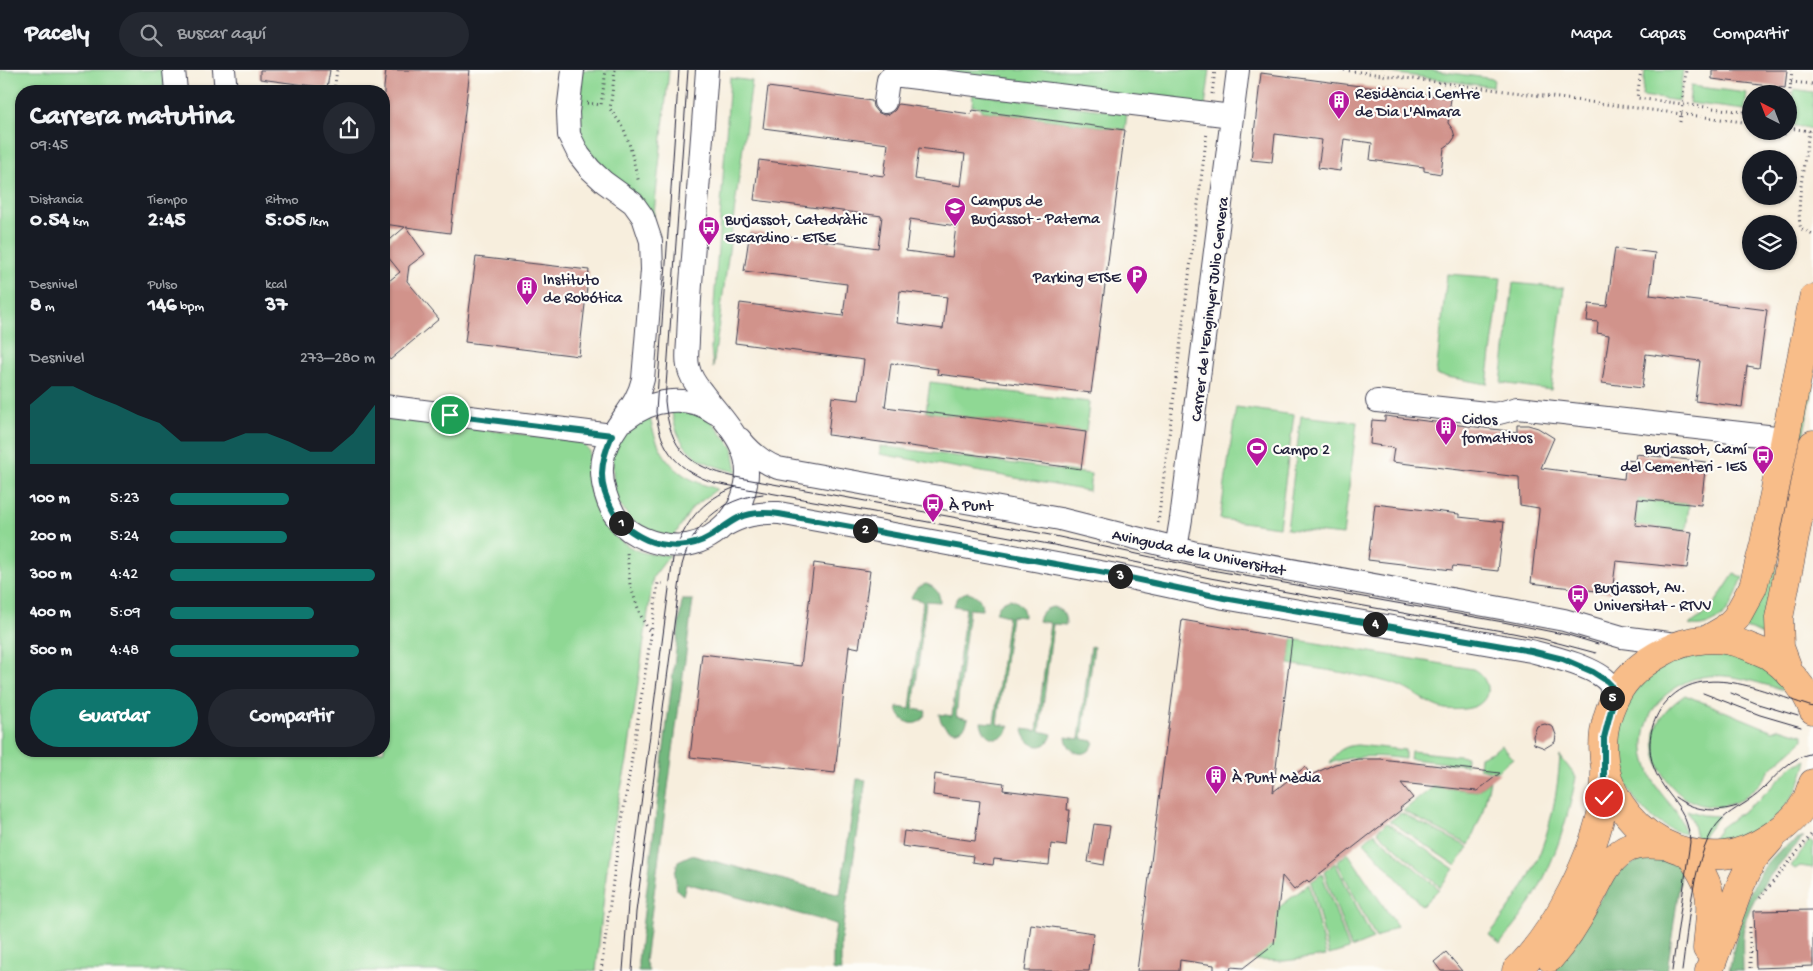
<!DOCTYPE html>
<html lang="es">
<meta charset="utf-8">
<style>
body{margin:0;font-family:"Gochi Hand",sans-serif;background:#242831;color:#f1f3f6;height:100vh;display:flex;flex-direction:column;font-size:19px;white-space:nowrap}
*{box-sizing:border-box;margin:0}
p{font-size:16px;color:#9ea1a6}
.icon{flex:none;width:28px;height:28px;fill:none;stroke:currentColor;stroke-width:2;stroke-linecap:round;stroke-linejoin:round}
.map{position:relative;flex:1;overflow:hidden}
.panel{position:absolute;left:15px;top:15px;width:375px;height:672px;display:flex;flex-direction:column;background:#171b24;border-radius:20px;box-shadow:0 1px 4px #0004}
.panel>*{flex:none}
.needle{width:32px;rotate:318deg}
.controls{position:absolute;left:1742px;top:15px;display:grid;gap:10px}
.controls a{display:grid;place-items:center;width:55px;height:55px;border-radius:50%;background:#171b24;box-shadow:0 1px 4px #0004;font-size:25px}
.pin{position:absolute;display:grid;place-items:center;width:42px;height:42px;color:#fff;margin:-21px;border:2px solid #fff;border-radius:50%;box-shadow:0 1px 5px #0007}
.km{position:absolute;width:25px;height:25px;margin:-12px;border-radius:50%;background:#222;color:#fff;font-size:14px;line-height:25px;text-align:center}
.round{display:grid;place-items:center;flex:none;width:52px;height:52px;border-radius:26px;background:#242831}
.head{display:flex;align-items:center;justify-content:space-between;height:85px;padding:0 15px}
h1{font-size:28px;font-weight:700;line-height:38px}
.stats{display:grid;grid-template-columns:repeat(3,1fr);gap:8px;height:85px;padding:5px 15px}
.stats div{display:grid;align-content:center}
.stats b{font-size:21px;font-weight:700}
.stats small{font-size:14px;font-weight:400}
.stats p{font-size:14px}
.chart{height:140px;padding:10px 15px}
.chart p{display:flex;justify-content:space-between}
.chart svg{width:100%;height:90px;margin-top:5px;fill:#0f766e;opacity:.7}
.cta{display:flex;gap:10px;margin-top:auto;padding:10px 15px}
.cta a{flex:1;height:58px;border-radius:30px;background:#0f766e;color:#fff;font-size:20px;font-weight:700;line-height:58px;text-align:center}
.cta a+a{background:#242831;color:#f1f3f6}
ul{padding:0 15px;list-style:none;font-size:16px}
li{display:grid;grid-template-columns:80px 60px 1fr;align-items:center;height:38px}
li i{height:12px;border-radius:6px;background:#0f766e}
header{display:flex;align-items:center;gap:30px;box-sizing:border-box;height:70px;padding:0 25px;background:#171b24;border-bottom:1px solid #363941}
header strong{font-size:24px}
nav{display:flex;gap:28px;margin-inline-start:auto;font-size:18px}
.search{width:350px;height:45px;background:#242831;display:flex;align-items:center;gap:12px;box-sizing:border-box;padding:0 18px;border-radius:28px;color:#9ea1a6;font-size:19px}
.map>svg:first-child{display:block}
</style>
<header>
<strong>Pacely</strong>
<div class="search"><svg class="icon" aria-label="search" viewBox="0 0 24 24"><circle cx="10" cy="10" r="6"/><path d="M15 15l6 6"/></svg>Buscar aquí</div>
<nav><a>Mapa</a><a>Capas</a><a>Compartir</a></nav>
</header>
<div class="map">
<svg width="1813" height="901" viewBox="0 0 1813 901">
<rect width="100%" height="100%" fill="#fdfcf7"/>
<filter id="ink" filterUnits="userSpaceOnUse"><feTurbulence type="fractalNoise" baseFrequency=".02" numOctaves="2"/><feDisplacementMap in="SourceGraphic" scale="10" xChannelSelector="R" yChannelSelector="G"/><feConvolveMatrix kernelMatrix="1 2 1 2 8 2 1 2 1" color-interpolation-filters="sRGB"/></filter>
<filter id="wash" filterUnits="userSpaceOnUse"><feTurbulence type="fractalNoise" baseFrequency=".0096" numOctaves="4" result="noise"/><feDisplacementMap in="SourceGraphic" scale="20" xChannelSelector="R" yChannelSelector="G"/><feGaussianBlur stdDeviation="1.12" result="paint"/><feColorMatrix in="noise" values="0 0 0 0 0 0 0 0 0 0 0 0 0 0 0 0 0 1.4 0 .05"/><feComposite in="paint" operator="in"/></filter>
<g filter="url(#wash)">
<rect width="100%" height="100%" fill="#f7eedd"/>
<path fill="#8fd894" stroke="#587d68" d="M 0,0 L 163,0 L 165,21 L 21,21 L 21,681 L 384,681 L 384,348 L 580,371 L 589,380 C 590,389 587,399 588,408 C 591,436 606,464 632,478 C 643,485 657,484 670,485 L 653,507 L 627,691 L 610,770 L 596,901 L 0,901 Z
M 582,0 L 669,0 L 653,153 L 579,71 L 575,46 Z
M 900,0 L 1210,0 L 1205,37 Z
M 1369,0 L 1431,0 L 1494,9 L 1493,17 Z
M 1645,0 L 1683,0 L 1679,31 L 1642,26 Z
M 730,8 L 752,11 L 713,298 L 711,277 Z
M 1691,16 L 1747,23 L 1745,40 L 1689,33 Z
M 1794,19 L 1813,22 L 1813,59 L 1790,55 Z
M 973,24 L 1127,43 L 1125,60 L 981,41 L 981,37 L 972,36 Z
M 1447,204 L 1501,208 L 1487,314 L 1436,305 Z
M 1513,213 L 1564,218 L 1551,320 L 1501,313 Z
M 1813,281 L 1813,318 L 1779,484 L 1766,567 L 1752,560 L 1744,558 Z
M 930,312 L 1089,332 L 1086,362 L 926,342 Z
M 671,337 L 708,347 L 733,378 L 737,402 C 696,393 677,380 671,337 Z
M 1236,337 L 1294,345 L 1279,457 L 1220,449 Z
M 649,342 C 654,371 665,398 695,411 C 702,415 710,416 717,419 L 692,438 L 674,466 L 657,464 L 631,450 L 614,426 L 612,381 L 620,365 Z
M 1301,346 L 1357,352 L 1343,465 L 1287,459 Z
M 880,376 L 1091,404 L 1089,421 L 880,384 Z
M 1638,429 L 1689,434 L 1686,461 L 1635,455 Z
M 1734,504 L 1743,507 C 1739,516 1734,533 1728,540 C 1720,550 1702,560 1689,555 L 1706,543 L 1715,533 Z
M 1292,569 L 1473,599 C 1487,606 1494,625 1478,635 C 1469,640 1455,640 1445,639 C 1428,636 1413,620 1394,614 C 1360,604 1324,600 1289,594 Z
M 1712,581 L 1751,588 L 1768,600 L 1787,621 C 1749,611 1710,593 1674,619 C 1665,625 1659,630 1653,640 C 1645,655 1641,675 1646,691 C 1648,698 1651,707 1654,713 C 1665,732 1681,740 1685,764 C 1622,747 1598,671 1636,620 C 1642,612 1650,602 1657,598 C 1674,589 1694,585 1712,581 Z
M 1685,625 L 1773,661 L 1779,658 L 1803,665 L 1803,670 C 1793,680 1781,688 1772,698 C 1769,701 1768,704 1765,707 C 1757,717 1748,726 1736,732 C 1698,749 1657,716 1655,678 C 1654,672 1654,665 1656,659 C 1662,643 1672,634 1685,625 Z
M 1357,675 L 1405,680 L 1405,689 C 1379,685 1355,685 1330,693 C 1336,681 1344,676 1357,675 Z
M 1501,675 L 1513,688 L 1496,702 L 1479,698 L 1480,687 L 1494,681 Z
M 1411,681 L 1467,687 L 1466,695 L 1410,689 Z
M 1560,686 L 1576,707 C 1567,754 1553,796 1528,837 C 1520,850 1509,862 1500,874 L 1489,865 C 1500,851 1511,837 1521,821 C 1546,780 1557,734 1560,686 Z
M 1807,690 C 1799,728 1775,757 1737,769 C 1729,772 1719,772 1710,773 L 1720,758 L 1757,731 L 1794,695 Z
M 1490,711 L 1482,744 L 1469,775 L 1403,741 L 1433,717 L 1477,721 Z
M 1687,740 L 1703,745 L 1719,746 L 1700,770 L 1697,770 L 1691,748 Z
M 1401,743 L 1468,777 L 1456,796 L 1390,751 Z
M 1387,753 L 1454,799 L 1440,817 L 1377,761 Z
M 1374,763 L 1439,819 L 1422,836 L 1364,772 Z
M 1809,771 L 1813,772 L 1813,798 L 1800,796 L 1795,799 L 1791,796 Z
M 1348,783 L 1397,856 L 1376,868 L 1337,792 Z
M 1335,793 L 1373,869 L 1351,878 L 1324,802 Z
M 1322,804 L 1349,879 L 1329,885 L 1311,812 Z
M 1309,814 L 1326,886 L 1284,891 L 1253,890 L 1278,838 Z"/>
<path fill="#73b87e" stroke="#4a6d5c" d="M 926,514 C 935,517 940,522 940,532 L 926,531 L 913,639 L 926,641 C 922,660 899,656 897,637 L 910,639 L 923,531 L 911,528 C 914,520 917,517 926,514 Z
M 968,522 C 978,525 982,530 982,540 L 969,539 L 956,646 L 968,649 C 964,668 941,663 939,644 L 952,646 L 966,538 L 954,536 C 956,528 960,524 968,522 Z
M 1010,529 C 1020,532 1024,537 1024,547 L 1011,546 L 997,654 L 1010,656 L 1006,664 C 994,673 983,666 981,652 L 994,653 L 1008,546 L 996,543 C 998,535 1002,531 1010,529 Z
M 682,530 L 693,530 L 645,891 L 649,901 L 638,901 L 638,891 Z
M 1053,537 C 1063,540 1066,545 1066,555 L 1053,554 L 1040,661 L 1052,664 C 1048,683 1025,678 1023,659 L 1037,661 L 1050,553 L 1038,551 C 1040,543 1044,539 1053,537 Z
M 1091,576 L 1094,577 L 1082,669 L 1094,671 C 1091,690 1068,686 1066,667 L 1079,669 Z
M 857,709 L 866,710 L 841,868 L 841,901 L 833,900 L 833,873 L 836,854 L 686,813 L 683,825 L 677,820 L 675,803 L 678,791 L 691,785 L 840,825 Z
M 1804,767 C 1781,792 1747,827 1743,863 C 1742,875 1743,888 1743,901 L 1729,901 C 1739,852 1750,786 1804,767 Z
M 1658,787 L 1675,792 L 1682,797 L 1667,901 L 1551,901 L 1619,802 L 1639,790 Z"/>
<g id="blocks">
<path fill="#d1938b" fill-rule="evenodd" d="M 260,0 L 330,0 L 327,18 L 260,9 Z
M 386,0 L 470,0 L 450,163 L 406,157 L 425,184 L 409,196 L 407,211 L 439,249 L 390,290 L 384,282 L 384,215 L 400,202 L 384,182 L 384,175 L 405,157 L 384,154 L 384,17 Z
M 1712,0 L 1787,0 L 1785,18 L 1712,9 Z
M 1261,3 L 1451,28 L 1448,53 L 1453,60 L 1455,67 L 1451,73 L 1444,78 L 1441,104 L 1424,101 L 1424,97 L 1370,90 L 1372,73 L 1344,69 L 1340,101 L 1318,98 L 1322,70 L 1275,64 L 1272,92 L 1251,90 Z
M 768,17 L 872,31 L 873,37 L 877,42 L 884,45 L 890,44 L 895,40 L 898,34 L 971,44 L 972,40 L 1125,60 L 1091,323 L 937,304 L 938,299 L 891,293 L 885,337 L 1086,362 L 1081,399 L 828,365 L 832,327 L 859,330 L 864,290 L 735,273 L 740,233 L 843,246 L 847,214 L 744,201 L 750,161 L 878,178 L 882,146 L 754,130 L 759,90 L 884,106 L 888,74 L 763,58 ZM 919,78 L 965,84 L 961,116 L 915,109 ZM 910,149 L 956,156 L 952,187 L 906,181 ZM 900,221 L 947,227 L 943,259 L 897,253 Z
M 1615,178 L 1655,183 L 1650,225 L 1767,240 L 1759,298 L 1747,296 L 1742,337 L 1695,331 L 1700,291 L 1646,284 L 1642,318 L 1602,313 L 1609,265 L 1597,263 L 1598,252 L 1587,251 L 1589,234 L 1607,236 Z
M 476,187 L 589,200 L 579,286 L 465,272 Z
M 1385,346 L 1517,362 L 1517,355 L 1528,355 L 1538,358 L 1554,368 L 1541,398 L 1624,409 L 1626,390 L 1635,391 L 1636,384 L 1706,392 L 1701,435 L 1638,429 L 1635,455 L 1692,462 L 1687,498 L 1616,491 L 1612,523 L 1531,513 L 1539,441 L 1539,438 L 1520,435 L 1519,407 L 1392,392 L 1394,378 L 1370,374 L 1372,350 L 1385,351 Z
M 1375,434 L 1459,444 L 1459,447 L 1504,452 L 1498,501 L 1453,496 L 1452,500 L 1368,490 Z
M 814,493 L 870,501 L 859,578 L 849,576 L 835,703 L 690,687 L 702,584 L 801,596 Z
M 1182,550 L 1292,569 L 1273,722 L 1305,697 L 1311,705 L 1335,694 L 1358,689 L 1381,689 L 1500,703 L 1477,721 L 1401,713 L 1413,728 L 1400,738 L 1401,740 L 1309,812 L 1307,810 L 1294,820 L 1282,806 L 1274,874 L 1243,898 L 1231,897 L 1230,901 L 1214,901 L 1214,895 L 1180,890 L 1179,901 L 1137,901 Z
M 1545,654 L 1553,657 L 1556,665 L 1555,672 L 1545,678 L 1534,674 L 1533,666 L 1537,656 Z
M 935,704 L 1004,713 L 1003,720 L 1068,728 L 1067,740 L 1070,740 L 1066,776 L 1051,774 L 1049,795 L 994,789 L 993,795 L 972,792 L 973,786 L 902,776 L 904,761 L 975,771 L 980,731 L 933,725 Z
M 1094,754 L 1110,756 L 1104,795 L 1088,792 Z
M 1813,840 L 1813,896 L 1756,898 L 1754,841 Z
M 1031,854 L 1094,863 L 1089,901 L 1025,901 Z
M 1446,882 L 1462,901 L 1441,901 L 1434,892 Z"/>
</g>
</g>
<g filter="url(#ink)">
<use href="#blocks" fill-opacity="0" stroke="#424153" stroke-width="1"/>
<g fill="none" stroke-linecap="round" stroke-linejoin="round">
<g stroke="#424153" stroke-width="24">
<path id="minor" d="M 174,0 L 176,21
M 224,0 L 226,21
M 573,0 L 568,42 L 569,65 L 579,85 L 590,99 L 604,112 L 633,133 L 643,147 L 651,171 L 652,200 L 643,309 C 637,334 625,343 612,365 C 597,390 600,418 614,444 C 625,463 647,472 668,475 C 706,480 740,451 746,414 C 753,375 723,351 702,322 C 695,314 690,306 688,296 C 686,287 688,278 688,269 C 689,246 690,224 692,201 C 697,134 702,67 707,0
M 885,32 L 888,10 L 893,5 L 1232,46
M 1377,331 L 1495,344 L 1518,338 L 1785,368
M 384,336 L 612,365
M 625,350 C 651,329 687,323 715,343
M 740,369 C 751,383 762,392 778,398 L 1060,449 L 1192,482 L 1506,539 L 1564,550 L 1622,567 L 1676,574
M 724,456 C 742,446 758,442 779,443 L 1111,504 L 1224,528 L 1531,581 C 1550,586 1597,597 1609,613 C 1612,618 1612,626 1613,632
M 1176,479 L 1181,449 L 1238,0"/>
</g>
<g stroke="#424153" stroke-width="29">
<path id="major" d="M 1708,569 L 1725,559 L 1736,548 L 1753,517 L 1764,474 L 1813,229
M 1790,604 L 1780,577 L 1779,548 L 1813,374
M 1813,640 C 1805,618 1788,598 1768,585 C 1762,582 1754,579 1747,576 C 1720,565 1688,568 1663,582 C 1648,590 1630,603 1620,619 C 1572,697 1633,791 1723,785 C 1752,783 1792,757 1806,731 C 1809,725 1810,719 1813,713
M 1689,783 C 1696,794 1705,806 1708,818 C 1713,837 1708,859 1707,879
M 1550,888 C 1565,871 1577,852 1588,831 C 1598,815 1604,795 1620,783 C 1633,773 1648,774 1663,775
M 1516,901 C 1557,860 1594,787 1604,730 C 1605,721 1605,712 1605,703
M 1709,901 L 1740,816 L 1753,789 L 1770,770"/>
</g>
<path stroke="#424153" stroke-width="3" stroke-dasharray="1 4" stroke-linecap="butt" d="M 615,0 L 610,39 L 623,57 L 629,73 L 639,113
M 1344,0 L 1751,53
M 1641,0 L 1637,28 L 1751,43
M 1791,12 L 1813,14
M 334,21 L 337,0
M 1212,24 L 1215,0
M 1789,30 L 1792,0
M 587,33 L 601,35 L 606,0
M 1680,52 L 1686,0
M 1789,58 L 1809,61 C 1806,84 1795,138 1801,159 L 1813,165
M 1784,65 L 1785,61
M 384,194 L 384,195
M 1158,453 L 1207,62
M 651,564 L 658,513 L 664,514
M 1760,828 L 1811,765
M 1750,857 L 1750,901
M 601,901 L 615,796 L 651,565 L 640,544 L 630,515 L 627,482"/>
<use href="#minor" stroke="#fff" stroke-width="22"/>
<use href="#major" stroke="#f8bd89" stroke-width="28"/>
<path stroke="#22223b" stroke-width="1" d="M 679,0 L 656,342 C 660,381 679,401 715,413 L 1054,475 L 1210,508 L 1513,563 L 1543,569 L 1596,583
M 688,0 L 665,331 C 670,381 688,396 735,407 L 1050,465 L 1206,499 L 1503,552 L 1568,565 L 1598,574
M 1703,623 L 1760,645 L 1801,657
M 1731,623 L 1758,634 L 1798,646
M 1675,727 C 1694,741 1715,743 1737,736
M 623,901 L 628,834 L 673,488 C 684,453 701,430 736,417
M 632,901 L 636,842 L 682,495 C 693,454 720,429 763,424
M 1672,901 L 1690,772 C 1688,735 1665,728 1654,698 C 1647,679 1649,658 1660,640 C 1697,585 1765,623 1813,637
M 1682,901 C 1688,861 1692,777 1722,749 C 1734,738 1750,732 1762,720 C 1778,704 1789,688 1813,683"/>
</g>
</g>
<g fill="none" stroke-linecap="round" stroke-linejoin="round" filter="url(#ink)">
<g stroke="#fff" stroke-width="10">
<path id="route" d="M 450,345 L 612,365 C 600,393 597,413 613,441 C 620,455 632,463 647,470 C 666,478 691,478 709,467 C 719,461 728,453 738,448 C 751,442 765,442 779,444 L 1111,504 L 1224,528 L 1531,581 L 1563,589 L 1593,602 L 1607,611 L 1611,615 L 1613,632 L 1604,668 L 1604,728"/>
</g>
<use href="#route" stroke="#0f766e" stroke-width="6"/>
</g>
<defs>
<g id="building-pin" transform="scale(1.125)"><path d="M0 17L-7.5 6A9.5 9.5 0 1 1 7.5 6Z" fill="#b5179e" stroke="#fdfcf7"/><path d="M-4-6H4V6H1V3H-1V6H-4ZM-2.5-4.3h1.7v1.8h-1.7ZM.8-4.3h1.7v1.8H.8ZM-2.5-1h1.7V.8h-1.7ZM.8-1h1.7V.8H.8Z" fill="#fff"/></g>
<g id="university-pin" transform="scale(1.125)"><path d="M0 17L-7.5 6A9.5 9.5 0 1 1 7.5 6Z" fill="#b5179e" stroke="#fdfcf7"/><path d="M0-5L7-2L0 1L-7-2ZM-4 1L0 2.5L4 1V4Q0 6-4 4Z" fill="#fff"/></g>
<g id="bus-pin" transform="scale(1.125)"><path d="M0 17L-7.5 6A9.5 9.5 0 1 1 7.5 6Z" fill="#b5179e" stroke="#fdfcf7"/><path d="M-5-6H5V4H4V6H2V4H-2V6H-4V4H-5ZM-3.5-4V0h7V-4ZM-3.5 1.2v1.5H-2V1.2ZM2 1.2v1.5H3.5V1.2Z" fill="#fff"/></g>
<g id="parking-pin" transform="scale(1.125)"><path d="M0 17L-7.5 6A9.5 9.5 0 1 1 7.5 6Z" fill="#b5179e" stroke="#fdfcf7"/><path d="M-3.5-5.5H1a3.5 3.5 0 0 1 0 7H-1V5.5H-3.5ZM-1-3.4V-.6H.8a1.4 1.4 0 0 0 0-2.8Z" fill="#fff"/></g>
<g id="stadium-pin" transform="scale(1.125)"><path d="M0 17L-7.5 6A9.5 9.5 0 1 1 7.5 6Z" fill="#b5179e" stroke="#fdfcf7"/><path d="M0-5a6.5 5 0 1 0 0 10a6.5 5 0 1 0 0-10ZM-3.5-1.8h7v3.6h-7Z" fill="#fff"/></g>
</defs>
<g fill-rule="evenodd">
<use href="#building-pin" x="1339" y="31"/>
<use href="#university-pin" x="955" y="138"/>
<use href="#bus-pin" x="709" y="157"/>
<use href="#parking-pin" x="1137" y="206"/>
<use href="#building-pin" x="527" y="217"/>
<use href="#building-pin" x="1446" y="357"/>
<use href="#stadium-pin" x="1257" y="378"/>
<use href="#bus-pin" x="1763" y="386"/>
<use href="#bus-pin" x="933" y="434"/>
<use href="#bus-pin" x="1578" y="525"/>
<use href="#building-pin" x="1216" y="706"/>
</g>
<g text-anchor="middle" stroke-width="4.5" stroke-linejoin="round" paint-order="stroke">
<g font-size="16" fill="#22223b" stroke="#fdfcf7" text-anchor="start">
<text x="1355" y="28">Residència i Centre<tspan x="1355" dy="18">de Dia L'Almara</tspan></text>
<text x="971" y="135">Campus de<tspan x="971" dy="18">Burjassot - Paterna</tspan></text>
<text x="725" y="154">Burjassot, Catedràtic<tspan x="725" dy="18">Escardino - ETSE</tspan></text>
<text x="1121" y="212" text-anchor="end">Parking ETSE</text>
<text x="543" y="214">Instituto<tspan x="543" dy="18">de Robótica</tspan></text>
<text x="1462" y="354">Ciclos<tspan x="1462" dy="18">formativos</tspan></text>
<text x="1747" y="383" text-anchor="end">Burjassot, Camí<tspan x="1747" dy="18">del Cementeri - IES</tspan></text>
<text x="1273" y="384">Campo 2</text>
<text x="949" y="440">À Punt</text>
<text x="1594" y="522">Burjassot, Av.<tspan x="1594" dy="18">Universitat - RTVV</tspan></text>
<text x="1232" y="712">À Punt Mèdia</text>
</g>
<g font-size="16" fill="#22223b" stroke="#fdfcf7">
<text transform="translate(1208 239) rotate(-83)" y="6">Carrer de l'Enginyer Julio Cervera</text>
<text transform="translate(1199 481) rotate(12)" y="6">Avinguda de la Universitat</text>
</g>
</g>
</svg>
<div class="controls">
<a><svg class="needle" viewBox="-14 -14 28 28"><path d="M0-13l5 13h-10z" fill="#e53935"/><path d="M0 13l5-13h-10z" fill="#9ea1a6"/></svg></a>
<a><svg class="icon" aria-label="locate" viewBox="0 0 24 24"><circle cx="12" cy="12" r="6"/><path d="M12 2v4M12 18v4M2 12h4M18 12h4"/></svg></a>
<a><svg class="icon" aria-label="layers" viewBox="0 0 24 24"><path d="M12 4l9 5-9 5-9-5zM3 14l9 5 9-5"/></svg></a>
</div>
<div class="pin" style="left:450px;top:345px;background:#1e9e55"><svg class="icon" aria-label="arrive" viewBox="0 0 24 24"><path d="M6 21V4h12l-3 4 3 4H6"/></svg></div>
<div class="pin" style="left:1604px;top:728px;background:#d93025"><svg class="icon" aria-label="check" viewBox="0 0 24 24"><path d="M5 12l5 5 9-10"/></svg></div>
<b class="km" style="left:621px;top:453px">1</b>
<b class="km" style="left:865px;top:460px">2</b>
<b class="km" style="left:1120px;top:506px">3</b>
<b class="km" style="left:1375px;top:554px">4</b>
<b class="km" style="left:1612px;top:628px">5</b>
<section class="panel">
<div class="head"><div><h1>Carrera matutina</h1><p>09:45</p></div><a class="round"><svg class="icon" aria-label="share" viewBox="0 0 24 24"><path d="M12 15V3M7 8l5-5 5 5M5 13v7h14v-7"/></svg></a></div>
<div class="stats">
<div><p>Distancia</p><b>0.54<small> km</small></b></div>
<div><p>Tiempo</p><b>2:45</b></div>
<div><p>Ritmo</p><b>5:05<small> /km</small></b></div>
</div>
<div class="stats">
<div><p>Desnivel</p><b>8<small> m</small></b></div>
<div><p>Pulso</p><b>146<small> bpm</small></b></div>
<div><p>kcal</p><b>37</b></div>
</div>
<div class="chart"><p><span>Desnivel</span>273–280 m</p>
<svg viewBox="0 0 160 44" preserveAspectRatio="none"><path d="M0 44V15L10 6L20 6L30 11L40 15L50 20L60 24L70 33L80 33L90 33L100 29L110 29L120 33L130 38L140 38L150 29L160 15V44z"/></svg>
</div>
<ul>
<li><b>100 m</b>5:23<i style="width:58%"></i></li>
<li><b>200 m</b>5:24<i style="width:57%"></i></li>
<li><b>300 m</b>4:42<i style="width:100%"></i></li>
<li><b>400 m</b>5:09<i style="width:70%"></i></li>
<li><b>500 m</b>4:48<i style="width:92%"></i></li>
</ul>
<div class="cta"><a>Guardar</a><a>Compartir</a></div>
</section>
</div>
